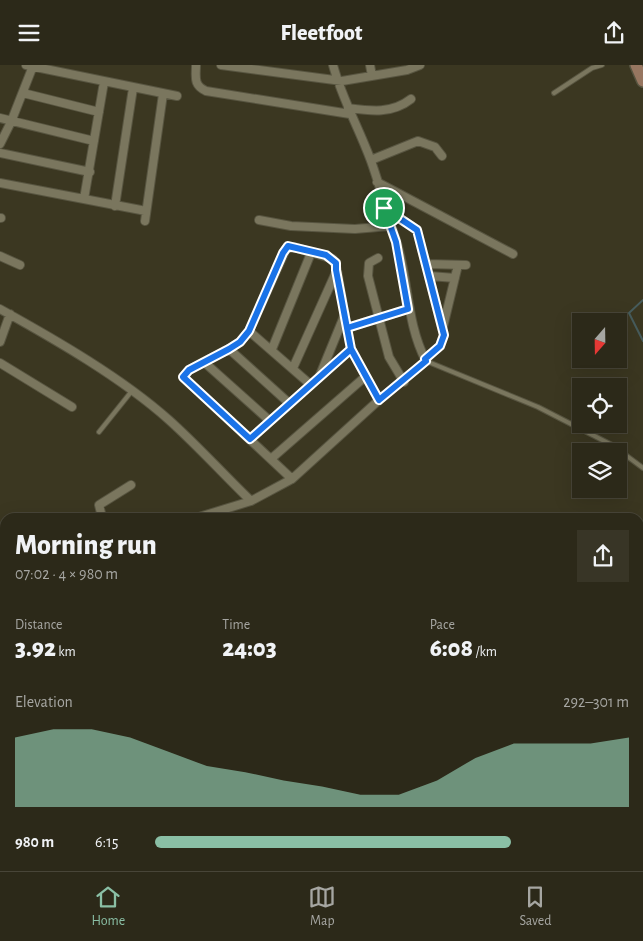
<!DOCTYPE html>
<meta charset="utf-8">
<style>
body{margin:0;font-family:"Alegreya Sans",sans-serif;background:#383526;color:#f1f3f6;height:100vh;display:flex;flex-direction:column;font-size:19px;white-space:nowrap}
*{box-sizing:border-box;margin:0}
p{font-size:16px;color:#a6a6a2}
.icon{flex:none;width:28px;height:28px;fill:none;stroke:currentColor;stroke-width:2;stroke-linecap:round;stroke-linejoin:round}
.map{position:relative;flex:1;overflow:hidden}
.sheet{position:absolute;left:0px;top:448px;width:644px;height:359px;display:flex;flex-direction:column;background:#2c2919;border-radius:15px 15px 0 0;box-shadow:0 5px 20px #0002,0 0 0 1px #484538}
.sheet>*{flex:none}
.needle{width:32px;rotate:200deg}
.controls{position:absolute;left:572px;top:248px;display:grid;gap:10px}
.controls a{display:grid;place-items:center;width:55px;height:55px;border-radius:0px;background:#2c2919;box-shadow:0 5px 20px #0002,0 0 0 1px #484538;font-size:25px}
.pin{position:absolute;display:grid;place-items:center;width:42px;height:42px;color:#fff;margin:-21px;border:2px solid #fff;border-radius:50%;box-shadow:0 1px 5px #0007}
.round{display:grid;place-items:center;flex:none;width:52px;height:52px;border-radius:0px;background:#383526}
.summary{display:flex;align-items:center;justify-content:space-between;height:85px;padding:0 15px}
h1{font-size:28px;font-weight:800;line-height:38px}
.metrics{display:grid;grid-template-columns:repeat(3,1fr);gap:8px;height:85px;padding:5px 15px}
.metrics div{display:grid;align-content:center}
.metrics b{font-size:25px;font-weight:800}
.metrics small{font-size:14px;font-weight:400}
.metrics p{font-size:14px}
.chart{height:140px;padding:10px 15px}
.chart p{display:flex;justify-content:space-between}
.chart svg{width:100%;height:90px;margin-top:5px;fill:#8abfa5;opacity:.7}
ul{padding:0 15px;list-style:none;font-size:16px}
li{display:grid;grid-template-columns:80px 60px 1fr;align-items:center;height:38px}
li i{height:12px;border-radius:6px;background:#8abfa5}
header{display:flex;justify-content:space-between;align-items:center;height:65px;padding:0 15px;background:#2c2919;font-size:22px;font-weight:800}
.tab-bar{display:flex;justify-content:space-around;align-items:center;height:70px;border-top:1px solid #484538;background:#2c2919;font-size:14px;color:#a6a6a2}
.tab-bar a{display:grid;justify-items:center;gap:2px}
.tab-bar .on{color:#8abfa5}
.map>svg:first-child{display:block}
</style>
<header><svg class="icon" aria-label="menu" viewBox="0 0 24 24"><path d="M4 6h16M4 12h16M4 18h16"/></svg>Fleetfoot<svg class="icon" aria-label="share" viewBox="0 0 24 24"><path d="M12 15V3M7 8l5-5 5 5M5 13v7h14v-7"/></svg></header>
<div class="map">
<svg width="643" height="806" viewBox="0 0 643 806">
<rect width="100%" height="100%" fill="#3b3721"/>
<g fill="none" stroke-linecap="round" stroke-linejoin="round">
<path stroke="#475c5c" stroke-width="2" d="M 643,235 L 629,248 L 643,276
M 639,495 L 643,490
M 289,806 L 294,801"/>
<g stroke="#585541" stroke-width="6">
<path id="service" d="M 554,28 L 592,3 L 602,0
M 426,296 L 538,342 L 612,380 L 643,403
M 99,367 L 131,327"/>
</g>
<g stroke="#585541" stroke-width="10">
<path id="minor" d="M 26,0 L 177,31
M 196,0 C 196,12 193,20 206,26 L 350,49
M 221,0 L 342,16 L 407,5 L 420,0
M 370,0 L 372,11
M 23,28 L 99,47
M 348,43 C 371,46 392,49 411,34
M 0,53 L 94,76
M 0,79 L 11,57 L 33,1
M 0,88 L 90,107
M 371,95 L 418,76 L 435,82 L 442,91
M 377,117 L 513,189
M 0,118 L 84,134 L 104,17
M 84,134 L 146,146
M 115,141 L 133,23
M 385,143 L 417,165 L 444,270 L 440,281 L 425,294
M 0,153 L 1,153
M 259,155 L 291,161 L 355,164 L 390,161
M 145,156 L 163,29
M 0,191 L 20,200
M 378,193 L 369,198 L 368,211 L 389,292 L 404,317
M 427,199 L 466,200
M 337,205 L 345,252
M 430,211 L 455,213
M 0,244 C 56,275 122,313 169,355 C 198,381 224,410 251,436
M 443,262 L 458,200
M 249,266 L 286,184 L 294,182 L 333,194 L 337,205 L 293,303
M 0,277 L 10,249
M 229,284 L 290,339
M 272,284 L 311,188
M 204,297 L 270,356
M 0,298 L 72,342
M 320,310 L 345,249
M 311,320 L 249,266 L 240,277 L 229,284 L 189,305 L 183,312 L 292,414 L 379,335 L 426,296 C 406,258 409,215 396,175 C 387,149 380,121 371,96 C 359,63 342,34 333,0
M 379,335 L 351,284 L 347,263 L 408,244
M 250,374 L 351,284
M 272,393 L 366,311
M 102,452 L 99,440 L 131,420
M 199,452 L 251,436 L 292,414
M 0,504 L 5,514
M 0,563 L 5,558
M 639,645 L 643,648
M 639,685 L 643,678
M 639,730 L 643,733
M 202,801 L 205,806
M 259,801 L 262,806
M 421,801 L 429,806
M 517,801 L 523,806
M 636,801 L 643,806
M 175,806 L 179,801
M 221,806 L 228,801
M 443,806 L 449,802 L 457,806
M 566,806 L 569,801"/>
</g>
<g stroke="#585541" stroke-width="14">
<path id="secondary" d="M 636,0 L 643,16"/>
</g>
<use href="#service" stroke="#7a765e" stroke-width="4"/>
<use href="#minor" stroke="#7a765e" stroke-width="8"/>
<use href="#secondary" stroke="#977660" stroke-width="11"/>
</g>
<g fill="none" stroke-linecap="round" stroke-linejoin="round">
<g stroke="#fff" stroke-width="10">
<path id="route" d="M 384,143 L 396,177 L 408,244 L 347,263 L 351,284 L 250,374 L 183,312 L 189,305 L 229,284 L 240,277 L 249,266 L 283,188 L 288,181 L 326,190 L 336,198 L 336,205 L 351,284 L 379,335 L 426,296 L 425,294 L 440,281 L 444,270 L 417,165 L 384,143"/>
</g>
<use href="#route" stroke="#1a73e8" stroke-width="6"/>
</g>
</svg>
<div class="controls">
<a><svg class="needle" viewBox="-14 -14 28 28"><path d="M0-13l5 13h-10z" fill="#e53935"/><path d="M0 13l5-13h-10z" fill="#a6a6a2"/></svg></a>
<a><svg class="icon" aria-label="locate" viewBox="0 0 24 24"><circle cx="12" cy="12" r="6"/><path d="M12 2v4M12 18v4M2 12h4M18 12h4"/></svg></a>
<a><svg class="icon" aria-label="layers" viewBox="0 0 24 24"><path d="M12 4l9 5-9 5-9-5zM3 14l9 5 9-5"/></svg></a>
</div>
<div class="pin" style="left:384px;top:143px;background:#1e9e55"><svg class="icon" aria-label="arrive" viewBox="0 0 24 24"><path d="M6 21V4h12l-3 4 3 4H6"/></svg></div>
<section class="sheet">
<div class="summary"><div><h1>Morning run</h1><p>07:02 · 4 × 980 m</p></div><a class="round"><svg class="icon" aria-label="share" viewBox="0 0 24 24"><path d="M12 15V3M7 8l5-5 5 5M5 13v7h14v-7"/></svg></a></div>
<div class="metrics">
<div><p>Distance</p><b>3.92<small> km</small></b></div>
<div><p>Time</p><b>24:03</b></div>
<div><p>Pace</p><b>6:08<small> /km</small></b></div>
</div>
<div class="chart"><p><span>Elevation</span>292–301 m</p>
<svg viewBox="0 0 160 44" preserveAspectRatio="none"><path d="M0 44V10L10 6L20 6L30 10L40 17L50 24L60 27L70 31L80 34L90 38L100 38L110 31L120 20L130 13L140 13L150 13L160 10V44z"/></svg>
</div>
<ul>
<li><b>980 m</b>6:15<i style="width:75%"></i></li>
</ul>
</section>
</div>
<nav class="tab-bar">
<a class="on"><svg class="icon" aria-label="home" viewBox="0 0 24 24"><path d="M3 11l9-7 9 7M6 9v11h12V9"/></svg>Home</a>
<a><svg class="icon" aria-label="map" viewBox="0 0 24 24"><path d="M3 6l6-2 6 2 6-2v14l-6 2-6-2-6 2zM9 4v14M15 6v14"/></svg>Map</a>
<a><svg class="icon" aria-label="saved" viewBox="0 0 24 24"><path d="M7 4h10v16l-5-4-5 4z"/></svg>Saved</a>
</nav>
